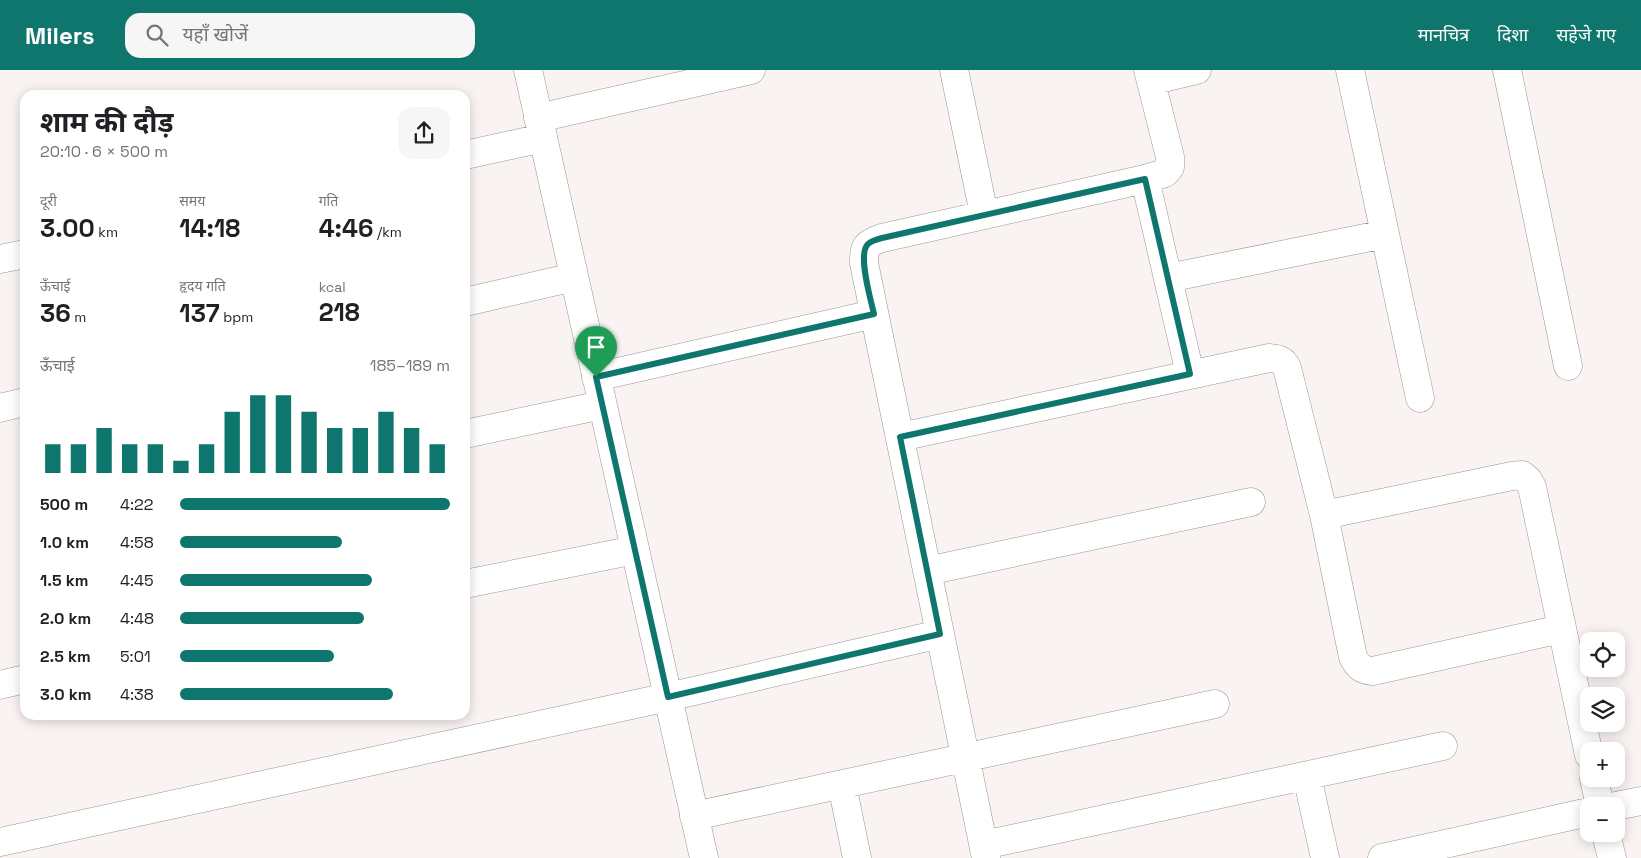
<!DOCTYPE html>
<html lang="hi">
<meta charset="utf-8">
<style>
body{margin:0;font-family:"Space Grotesk","Noto Sans Devanagari",sans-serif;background:#f6f6f6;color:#202124;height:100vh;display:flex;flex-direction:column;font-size:19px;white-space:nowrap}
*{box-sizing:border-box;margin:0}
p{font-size:16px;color:#757577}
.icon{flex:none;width:28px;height:28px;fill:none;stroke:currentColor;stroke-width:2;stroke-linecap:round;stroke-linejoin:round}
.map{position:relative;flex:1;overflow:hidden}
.sheet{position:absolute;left:20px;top:20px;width:450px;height:630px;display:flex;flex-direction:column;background:#fff;border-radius:15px;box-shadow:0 2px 12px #0003}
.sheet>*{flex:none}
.buttons{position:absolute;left:1580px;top:562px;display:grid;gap:10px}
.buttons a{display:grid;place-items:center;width:45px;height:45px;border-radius:10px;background:#fff;box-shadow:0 2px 12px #0003;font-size:25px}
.pin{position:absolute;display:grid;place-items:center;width:42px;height:42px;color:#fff;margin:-51px -21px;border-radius:50% 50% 50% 0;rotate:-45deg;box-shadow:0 0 5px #0007}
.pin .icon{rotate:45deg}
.round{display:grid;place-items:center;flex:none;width:52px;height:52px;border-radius:15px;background:#f6f6f6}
.head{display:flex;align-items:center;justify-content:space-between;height:85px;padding:0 20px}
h1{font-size:28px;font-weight:700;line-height:38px}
.stats{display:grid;grid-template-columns:repeat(3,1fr);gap:8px;height:85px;padding:5px 20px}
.stats div{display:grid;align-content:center}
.stats b{font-size:25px;font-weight:700}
.stats small{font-size:14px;font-weight:400}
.stats p{font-size:14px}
.chart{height:140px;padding:10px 20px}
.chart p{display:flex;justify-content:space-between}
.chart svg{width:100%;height:90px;margin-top:5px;stroke:#0f766e;stroke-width:6}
ul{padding:0 20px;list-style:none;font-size:16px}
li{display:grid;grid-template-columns:80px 60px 1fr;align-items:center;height:38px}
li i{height:12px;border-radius:6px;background:#0f766e}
header{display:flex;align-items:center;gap:30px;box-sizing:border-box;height:70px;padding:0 25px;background:#0f766e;color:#fff}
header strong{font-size:24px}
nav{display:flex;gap:28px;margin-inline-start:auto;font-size:18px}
.search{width:350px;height:45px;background:#f6f6f6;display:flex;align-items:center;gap:12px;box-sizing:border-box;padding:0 18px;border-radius:15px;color:#757577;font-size:19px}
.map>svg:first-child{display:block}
</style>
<header>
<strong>Milers</strong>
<div class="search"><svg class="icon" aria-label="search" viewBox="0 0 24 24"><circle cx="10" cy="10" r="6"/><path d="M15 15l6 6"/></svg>यहाँ खोजें</div>
<nav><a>मानचित्र</a><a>दिशा</a><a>सहेजे गए</a></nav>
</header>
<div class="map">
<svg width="1641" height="788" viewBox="0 0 1641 788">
<rect width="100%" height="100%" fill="#f9f3f2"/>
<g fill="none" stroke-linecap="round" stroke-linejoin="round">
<g stroke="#9a9594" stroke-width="29">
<path id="minor" d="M 954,0 L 984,144
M 1350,0 L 1420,328
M 1507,0 L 1568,296
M 1151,11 L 1197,0
M 538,48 L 751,0
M 465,85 L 543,68
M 1145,109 L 1190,304
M 0,189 L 25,184
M 1168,208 L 1385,164
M 465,232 L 574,207
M 596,307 L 874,244
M 0,338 L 25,332
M 465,364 L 602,335
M 900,367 L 1269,288 C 1278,289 1283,289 1287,298 L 1324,445 L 1353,587 C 1358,597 1362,600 1373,601 L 1561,559
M 1324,445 L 1512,406 L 1522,405 L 1528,410 L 1532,417 L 1589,685
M 927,501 L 1251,432
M 465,514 L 635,480
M 0,615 L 25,609
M 1307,706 L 1325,788
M 1594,709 L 1600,736
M 842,715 L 857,788
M 1616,736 L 1641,731
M 694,746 L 1215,634
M 1606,764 L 1612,788
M 0,772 L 668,627 L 940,564
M 984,775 L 1443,676
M 986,788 L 864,193 C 864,175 866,174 882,168 L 1145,109 L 1165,103 L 1170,97 L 1170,87 L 1148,0
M 1382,788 L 1589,742"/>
</g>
<g stroke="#9a9594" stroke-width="29">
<path id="tertiary" d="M 528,0 L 704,788"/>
</g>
<use href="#minor" stroke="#fff" stroke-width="28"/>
<use href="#tertiary" stroke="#fff" stroke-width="28"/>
</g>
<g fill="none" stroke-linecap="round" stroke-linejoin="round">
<g stroke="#fff" stroke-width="10">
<path id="route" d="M 1145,109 L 1190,304 L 900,367 L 940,564 L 668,627 L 596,307 L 874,244 C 871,230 857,184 868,174 C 871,171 878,169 882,168 Z"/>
</g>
<use href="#route" stroke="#0f766e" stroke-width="6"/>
</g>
</svg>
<div class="buttons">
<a><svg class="icon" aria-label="locate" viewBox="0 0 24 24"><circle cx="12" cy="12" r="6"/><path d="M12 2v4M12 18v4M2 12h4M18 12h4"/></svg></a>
<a><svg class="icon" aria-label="layers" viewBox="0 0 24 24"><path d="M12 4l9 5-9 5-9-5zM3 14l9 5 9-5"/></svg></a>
<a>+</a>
<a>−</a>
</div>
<div class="pin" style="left:596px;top:307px;background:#1e9e55"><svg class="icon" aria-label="arrive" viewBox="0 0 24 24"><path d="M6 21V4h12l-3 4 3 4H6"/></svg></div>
<section class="sheet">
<div class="head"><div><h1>शाम की दौड़</h1><p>20:10 · 6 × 500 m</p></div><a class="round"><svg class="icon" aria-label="share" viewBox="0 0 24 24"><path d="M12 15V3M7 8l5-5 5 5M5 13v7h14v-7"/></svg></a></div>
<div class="stats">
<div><p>दूरी</p><b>3.00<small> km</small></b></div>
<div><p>समय</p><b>14:18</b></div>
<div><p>गति</p><b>4:46<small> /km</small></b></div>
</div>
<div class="stats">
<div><p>ऊँचाई</p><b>36<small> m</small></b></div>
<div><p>हृदय गति</p><b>137<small> bpm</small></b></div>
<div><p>kcal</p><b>218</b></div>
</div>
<div class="chart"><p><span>ऊँचाई</span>185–189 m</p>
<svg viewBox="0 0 160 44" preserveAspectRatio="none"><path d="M5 44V30M15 44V30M25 44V22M35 44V30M45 44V30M55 44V38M65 44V30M75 44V14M85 44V6M95 44V6M105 44V14M115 44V22M125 44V22M135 44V14M145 44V22M155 44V30"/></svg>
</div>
<ul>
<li><b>500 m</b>4:22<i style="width:100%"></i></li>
<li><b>1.0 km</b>4:58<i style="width:60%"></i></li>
<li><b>1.5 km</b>4:45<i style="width:71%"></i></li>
<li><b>2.0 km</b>4:48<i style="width:68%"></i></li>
<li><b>2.5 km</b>5:01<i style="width:57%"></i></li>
<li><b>3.0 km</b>4:38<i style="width:79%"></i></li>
</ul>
</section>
</div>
